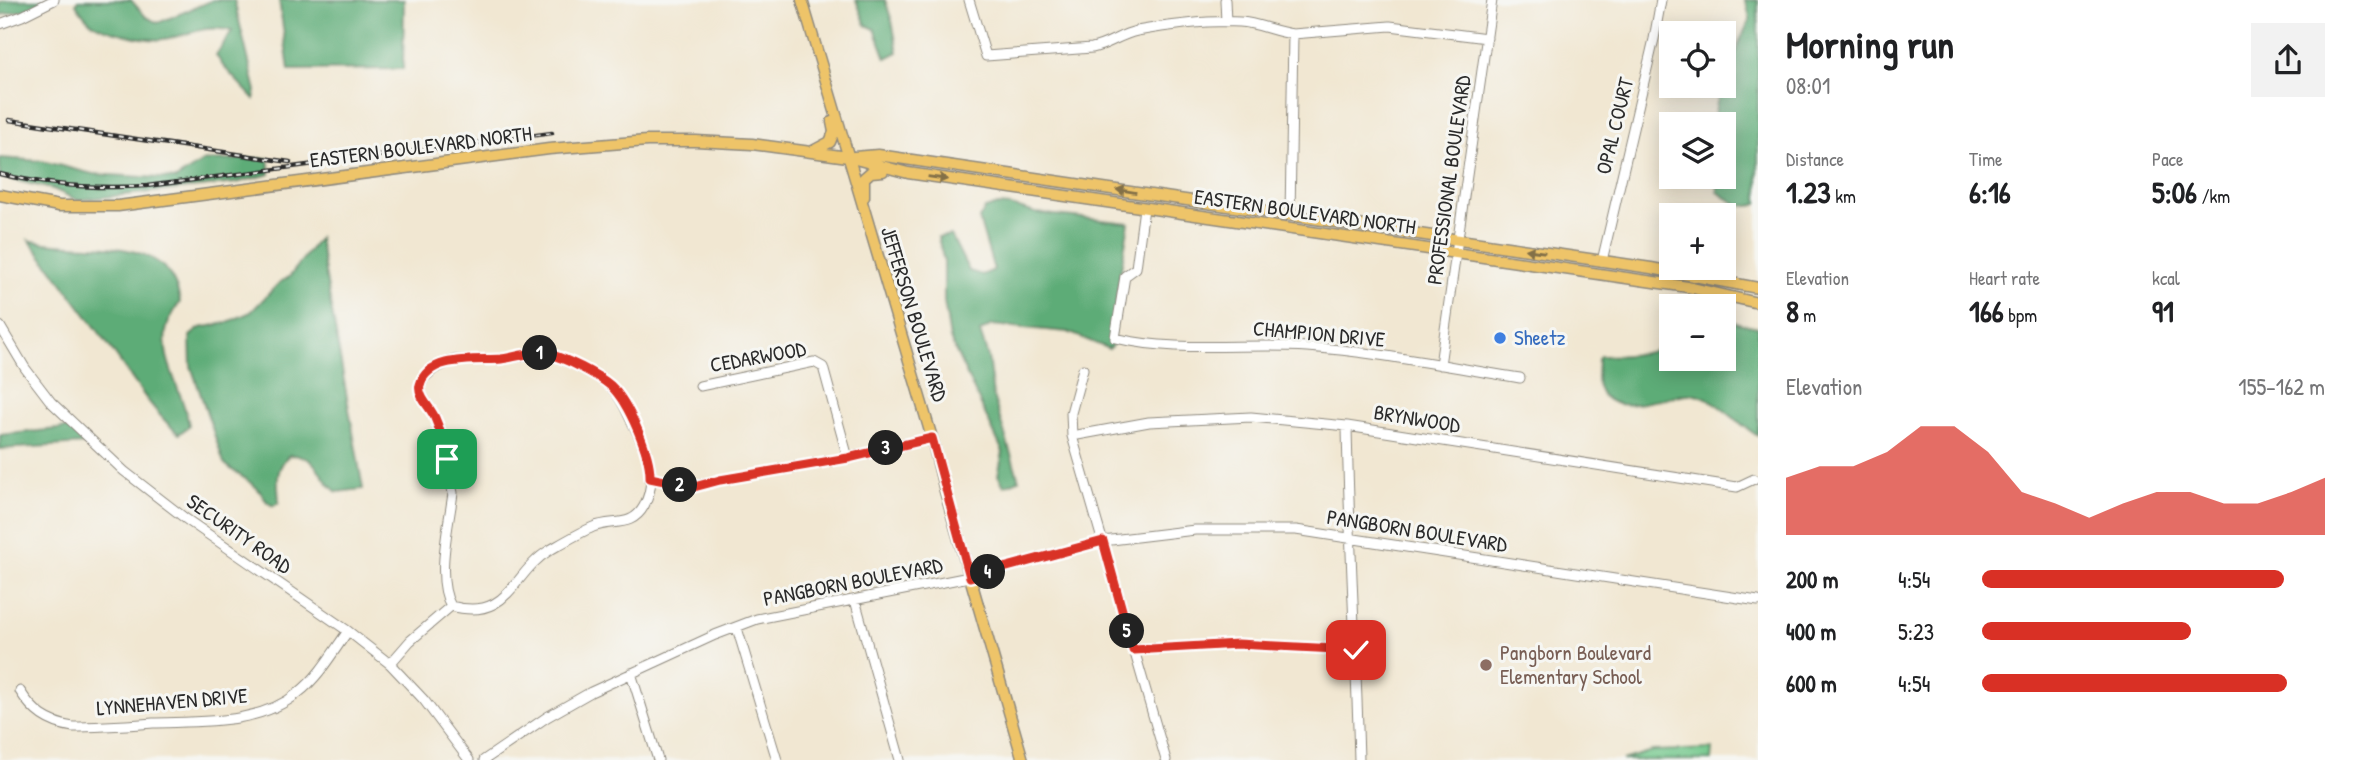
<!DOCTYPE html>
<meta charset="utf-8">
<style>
body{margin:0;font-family:"Patrick Hand",sans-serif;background:#f2f2f2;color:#202124;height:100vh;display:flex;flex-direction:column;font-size:26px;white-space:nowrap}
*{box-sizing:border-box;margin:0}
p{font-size:23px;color:#757577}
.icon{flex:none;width:38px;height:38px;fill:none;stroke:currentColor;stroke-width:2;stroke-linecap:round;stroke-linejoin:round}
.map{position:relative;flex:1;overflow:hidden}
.details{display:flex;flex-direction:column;background:#fff;width:595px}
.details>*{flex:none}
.tools{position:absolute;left:1659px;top:21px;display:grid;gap:14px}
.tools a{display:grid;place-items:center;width:77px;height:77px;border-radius:0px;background:#fff;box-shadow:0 4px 18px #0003;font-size:35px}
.pin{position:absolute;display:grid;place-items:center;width:60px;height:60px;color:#fff;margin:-30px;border-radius:14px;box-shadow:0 4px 10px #0006}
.km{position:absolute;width:35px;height:35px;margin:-18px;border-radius:50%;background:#222;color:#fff;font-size:19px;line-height:35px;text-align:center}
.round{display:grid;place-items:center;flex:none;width:74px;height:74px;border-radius:0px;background:#f2f2f2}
.headline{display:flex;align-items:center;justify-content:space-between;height:119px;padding:0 28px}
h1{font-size:38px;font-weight:800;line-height:52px}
.figures{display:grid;grid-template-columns:repeat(3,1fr);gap:10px;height:119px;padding:7px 28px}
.figures div{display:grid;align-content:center}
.figures b{font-size:30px;font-weight:800}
.figures small{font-size:19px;font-weight:400}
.figures p{font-size:19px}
.chart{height:196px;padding:14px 28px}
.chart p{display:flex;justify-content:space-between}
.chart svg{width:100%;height:126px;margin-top:7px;fill:#d93025;opacity:.7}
ul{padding:0 28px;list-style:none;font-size:23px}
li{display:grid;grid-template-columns:112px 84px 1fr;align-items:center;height:52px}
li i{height:18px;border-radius:9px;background:#d93025}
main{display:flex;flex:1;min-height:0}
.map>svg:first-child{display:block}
</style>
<main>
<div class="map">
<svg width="1758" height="760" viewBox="0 0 1758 760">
<rect width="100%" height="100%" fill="#f6f6f2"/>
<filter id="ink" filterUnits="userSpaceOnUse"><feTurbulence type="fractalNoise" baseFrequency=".0143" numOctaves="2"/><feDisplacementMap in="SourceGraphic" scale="14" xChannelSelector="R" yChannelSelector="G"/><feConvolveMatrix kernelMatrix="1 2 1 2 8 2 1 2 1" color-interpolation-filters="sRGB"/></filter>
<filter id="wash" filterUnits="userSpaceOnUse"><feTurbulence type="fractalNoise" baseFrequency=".00686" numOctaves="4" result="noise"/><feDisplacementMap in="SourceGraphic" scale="28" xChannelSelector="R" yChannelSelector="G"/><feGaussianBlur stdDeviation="1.57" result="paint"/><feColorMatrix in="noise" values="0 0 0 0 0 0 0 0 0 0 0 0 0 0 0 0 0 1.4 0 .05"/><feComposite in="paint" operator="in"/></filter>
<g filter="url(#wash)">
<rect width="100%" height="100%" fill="#f1e7d2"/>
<path fill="#72c78b" stroke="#4e795b" stroke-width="2" d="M 1712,749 L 1711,760 L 1622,760 L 1652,751 Z"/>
<path fill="#5dac77" stroke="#446c51" stroke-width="2" d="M 14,0 L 45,0 L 27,10 L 0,15 L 0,2 Z
M 78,0 L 131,0 L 146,17 L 158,23 L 213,0 L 234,0 L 256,91 L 254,99 L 223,66 L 216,55 L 232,31 C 206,23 188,36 163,39 C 149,42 106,31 94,24 C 86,20 81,11 76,4 Z
M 279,0 L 404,0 L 403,69 L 289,70 Z
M 856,0 L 885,0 L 892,21 L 898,52 L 886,58 L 875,29 L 866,25 Z
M 1744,0 L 1758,0 L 1758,204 C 1742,210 1731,201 1718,192 L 1717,177 L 1724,177 L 1724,124 L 1712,124 L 1719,94 L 1732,71 L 1738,45 L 1750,19 L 1747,5 Z
M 0,158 L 42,161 L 93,174 L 176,179 L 204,161 L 268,158 L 270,174 L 236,183 L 77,200 L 53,189 L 0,177 Z
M 998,205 L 1011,206 L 1036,213 L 1129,223 L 1117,292 L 1112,345 L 1109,349 L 1068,332 L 992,325 L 980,332 L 988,357 L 993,396 L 1019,480 L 1004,486 L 998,475 L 1003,452 L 950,339 L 944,301 L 944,262 L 938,237 L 951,235 L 969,271 L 982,275 L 994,270 L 979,219 L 985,209 Z
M 319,238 L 363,489 L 337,492 C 316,476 321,455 289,455 C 274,470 278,483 279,502 L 274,506 C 265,503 264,496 258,489 C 248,479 234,473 224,463 L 191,366 L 190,336 L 200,328 L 226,323 L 251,312 L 279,283 L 290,276 Z
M 29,240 C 81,254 169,228 180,302 C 175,310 169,319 167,327 C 158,357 185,395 189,426 L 179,434 C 153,412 134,381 114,353 C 87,315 58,277 29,240 Z
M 1724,320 L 1758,327 L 1758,436 C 1740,426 1713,396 1695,394 C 1669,391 1613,424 1598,387 C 1596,379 1598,367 1598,359 L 1600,356 C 1624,355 1650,357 1671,342 L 1671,359 L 1724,359 Z
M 67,428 L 87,444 L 0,449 L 0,435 Z"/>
</g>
<g filter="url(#ink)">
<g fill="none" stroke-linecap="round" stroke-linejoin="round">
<g stroke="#8e897e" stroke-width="11">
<path id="minor" d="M 969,0 L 986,56 L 1092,48 C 1108,45 1121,34 1137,31 C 1166,26 1211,20 1240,22 C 1258,23 1275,32 1293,34 L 1390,26 L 1487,38
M 1225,0 L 1226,22
M 0,24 L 22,16 L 54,0
M 1144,208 L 1136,268 L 1125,276 L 1115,338 C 1177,353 1244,343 1307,347 C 1378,352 1449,367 1520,378
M 1290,216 L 1293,34
M 1602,261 L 1654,39 L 1661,0
M 0,326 L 25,368 L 51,402 L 124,471 L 186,519 L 348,631 L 390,664 L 424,700 L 469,760
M 541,353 C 558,355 600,375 612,388 C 621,397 626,409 631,420 C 645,446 660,476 644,506 C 632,528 613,519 593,527 C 579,533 564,542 550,550 C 512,572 510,622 451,606 C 435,579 449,525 453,493 L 440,432 L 435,417 L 420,392 L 420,385 L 424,378 L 434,369 L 454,360 L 499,359 Z
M 1440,365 L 1492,0
M 1083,369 L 1071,413 L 1072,436 L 1166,760
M 700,386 L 814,362 L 823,367 L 848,458
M 1347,426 C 1349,537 1356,649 1359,760
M 1072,436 L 1149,422 L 1251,417 L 1347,426 L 1737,487 L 1754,479
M 650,478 L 694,487 L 720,480 L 848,458 L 932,438
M 855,600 L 900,760
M 737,628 L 777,760
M 1133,650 L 1238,644 L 1356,650
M 390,664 L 410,641 L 451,606
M 631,673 L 658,760
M 20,691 C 33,712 48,723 73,727 C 100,727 126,725 153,723 C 201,721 259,725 298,693 C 319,677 333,652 348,631
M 484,760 L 547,717 L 591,692 L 715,635 L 757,619 L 969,577 L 1103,541 L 1195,530 L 1296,530 L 1758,601"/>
</g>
<g stroke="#8e897e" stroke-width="13">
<path id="major" d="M 802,0 L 932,438 L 945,491 L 1023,760
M 813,151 L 830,142 L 834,132 L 832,122
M 854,157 L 878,155 L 1651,268 L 1758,288
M 0,195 L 59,206 L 118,206 L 549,149 L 647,141 L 696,141 L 752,144 L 848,157 L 908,173 L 1688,287 L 1758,303
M 864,197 L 864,178 L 871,172 L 883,171"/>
</g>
<use href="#minor" stroke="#fff" stroke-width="9"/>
<use href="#major" stroke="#eec469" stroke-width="10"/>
<g stroke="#2b2b2b" stroke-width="4.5">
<path id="rail" d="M 9,120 L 290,162
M 0,174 C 48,186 98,189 147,186 L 552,133"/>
</g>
<use href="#rail" stroke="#f6f6f2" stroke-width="2" stroke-dasharray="5" stroke-linecap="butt"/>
</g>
<defs><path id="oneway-solid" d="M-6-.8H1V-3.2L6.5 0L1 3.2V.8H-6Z" transform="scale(1.75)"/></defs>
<g fill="#837047">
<use href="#oneway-solid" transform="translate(938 178) rotate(8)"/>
<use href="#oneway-solid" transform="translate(1126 191) rotate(-171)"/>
<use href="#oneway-solid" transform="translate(1535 251) rotate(-172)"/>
</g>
</g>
<g fill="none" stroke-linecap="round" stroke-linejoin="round" filter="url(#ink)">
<g stroke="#fff" stroke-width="14">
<path id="route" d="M 447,459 C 444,446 441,431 435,418 C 431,408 417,396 420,385 C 428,354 479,361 501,359 C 516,357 535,350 549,354 C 567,359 597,374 611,386 C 628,402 651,454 650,478 L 694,487 L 720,480 L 848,458 L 932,438 L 970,577 L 1103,541 L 1133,650 L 1238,644 L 1356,650"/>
</g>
<use href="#route" stroke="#d93025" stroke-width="9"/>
</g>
<circle fill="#3f7fe0" stroke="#f6f6f2" stroke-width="2.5" cx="1500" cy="338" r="7"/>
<circle fill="#8d6e63" stroke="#f6f6f2" stroke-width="2.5" cx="1486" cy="665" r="7"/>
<g text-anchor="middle" stroke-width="6" stroke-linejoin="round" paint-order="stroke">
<g font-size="21" fill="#2b2b2b" stroke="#f6f6f2">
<text transform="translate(1615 126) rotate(-76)" y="7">OPAL COURT</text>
<text transform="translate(421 147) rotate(-7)" y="7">EASTERN BOULEVARD NORTH</text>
<text transform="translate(1449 180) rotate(-82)" y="7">PROFESSIONAL BOULEVARD</text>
<text transform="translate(1305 212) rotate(8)" y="7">EASTERN BOULEVARD NORTH</text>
<text transform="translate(914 314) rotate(73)" y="7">JEFFERSON BOULEVARD</text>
<text transform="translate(1319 334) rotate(5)" y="7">CHAMPION DRIVE</text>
<text transform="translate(758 357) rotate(-10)" y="7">CEDARWOOD</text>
<text transform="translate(1417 419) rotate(9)" y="7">BRYNWOOD</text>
<text transform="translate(1417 531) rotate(9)" y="7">PANGBORN BOULEVARD</text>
<text transform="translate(239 534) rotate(35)" y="7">SECURITY ROAD</text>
<text transform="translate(853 582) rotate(-11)" y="7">PANGBORN BOULEVARD</text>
<text transform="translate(172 702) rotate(-5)" y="7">LYNNEHAVEN DRIVE</text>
</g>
<g font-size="21" fill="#366cbe" stroke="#f6f6f2" text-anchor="start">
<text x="1514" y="345">Sheetz</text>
</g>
<g font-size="21" fill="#785e54" stroke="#f6f6f2" text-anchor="start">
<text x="1500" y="660">Pangborn Boulevard<tspan x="1500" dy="24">Elementary School</tspan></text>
</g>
</g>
</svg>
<div class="tools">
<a><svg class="icon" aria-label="locate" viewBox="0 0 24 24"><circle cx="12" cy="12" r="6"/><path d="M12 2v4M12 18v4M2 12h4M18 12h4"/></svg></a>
<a><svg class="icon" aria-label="layers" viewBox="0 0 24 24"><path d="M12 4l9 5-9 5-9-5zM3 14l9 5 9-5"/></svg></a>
<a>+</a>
<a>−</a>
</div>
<div class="pin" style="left:447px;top:459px;background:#1e9e55"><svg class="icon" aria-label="arrive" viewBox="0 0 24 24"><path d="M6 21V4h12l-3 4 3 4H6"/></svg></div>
<div class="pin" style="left:1356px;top:650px;background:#d93025"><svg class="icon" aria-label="check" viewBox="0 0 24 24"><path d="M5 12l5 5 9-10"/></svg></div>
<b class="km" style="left:540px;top:353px">1</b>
<b class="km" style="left:680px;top:485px">2</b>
<b class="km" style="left:886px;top:448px">3</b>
<b class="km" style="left:988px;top:572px">4</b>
<b class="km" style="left:1127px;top:631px">5</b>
</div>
<section class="details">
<div class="headline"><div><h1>Morning run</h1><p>08:01</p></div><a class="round"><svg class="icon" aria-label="share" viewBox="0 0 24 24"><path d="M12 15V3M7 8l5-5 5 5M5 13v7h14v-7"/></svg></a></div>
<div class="figures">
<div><p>Distance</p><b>1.23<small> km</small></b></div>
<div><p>Time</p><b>6:16</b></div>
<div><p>Pace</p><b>5:06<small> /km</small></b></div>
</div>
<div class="figures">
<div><p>Elevation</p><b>8<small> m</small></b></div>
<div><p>Heart rate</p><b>166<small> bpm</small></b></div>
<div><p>kcal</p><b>91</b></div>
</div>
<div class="chart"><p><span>Elevation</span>155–162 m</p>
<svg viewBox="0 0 160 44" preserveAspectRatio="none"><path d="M0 44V24L10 20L20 20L30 15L40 6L50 6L60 15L70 29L80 33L90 38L100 33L110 29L120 29L130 33L140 33L150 29L160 24V44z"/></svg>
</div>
<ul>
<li><b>200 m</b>4:54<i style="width:88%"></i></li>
<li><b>400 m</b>5:23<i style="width:61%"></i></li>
<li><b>600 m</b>4:54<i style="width:89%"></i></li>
</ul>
</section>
</main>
